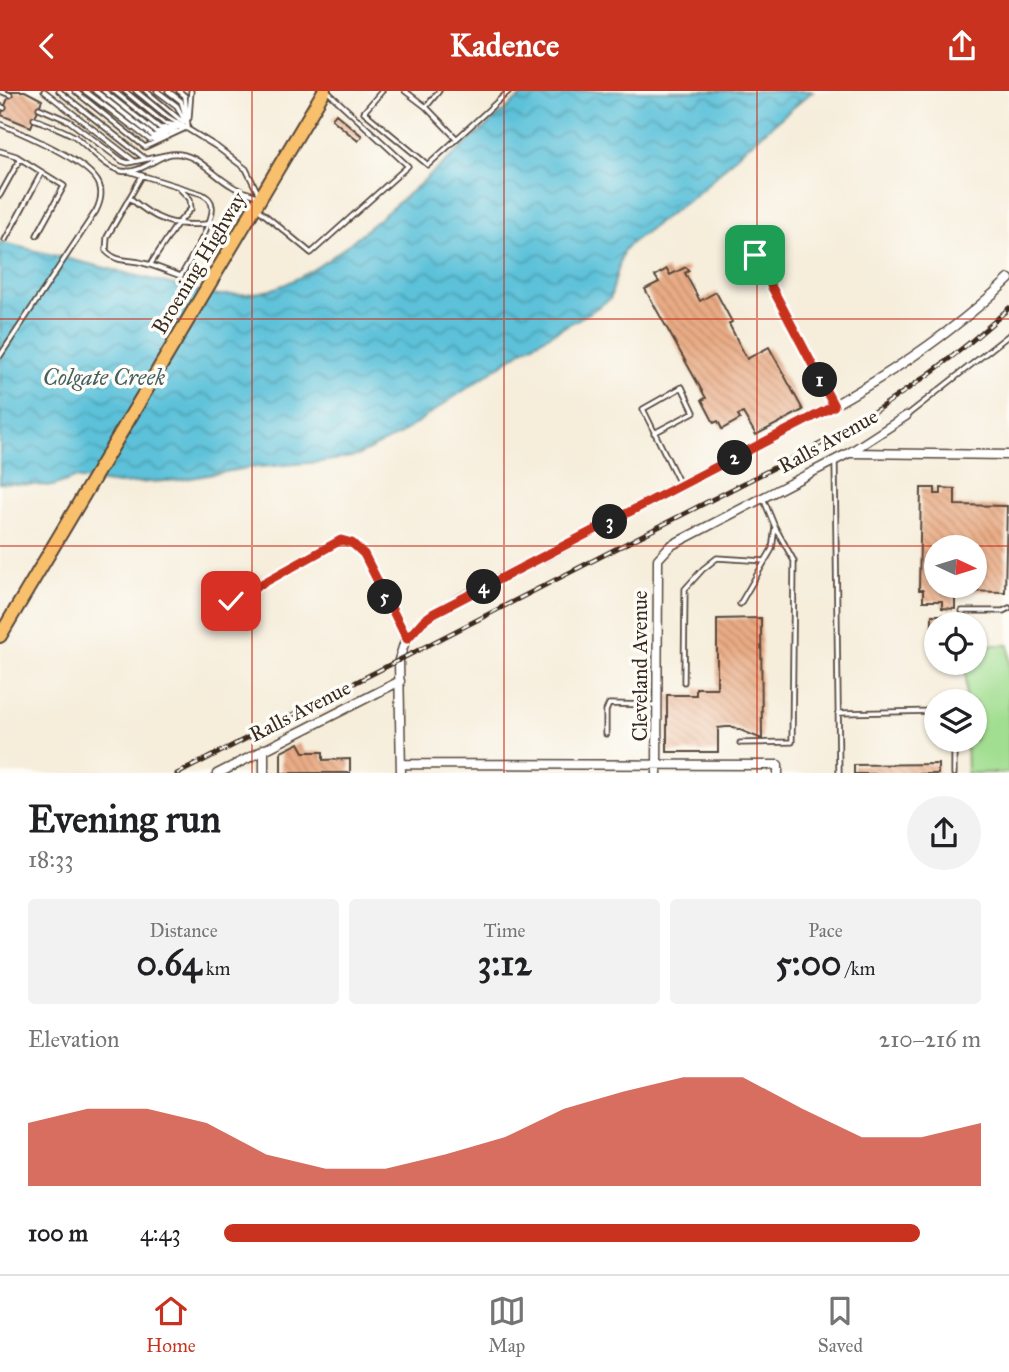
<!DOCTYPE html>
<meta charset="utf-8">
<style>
body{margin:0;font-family:"IM FELL Great Primer",serif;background:#f2f2f2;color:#202124;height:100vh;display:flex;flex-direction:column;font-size:26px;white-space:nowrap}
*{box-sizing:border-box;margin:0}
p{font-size:23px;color:#757577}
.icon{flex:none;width:38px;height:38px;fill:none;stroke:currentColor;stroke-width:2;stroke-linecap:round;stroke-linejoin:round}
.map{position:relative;height:682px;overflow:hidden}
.panel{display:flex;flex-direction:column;background:#fff;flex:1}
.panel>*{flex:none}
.needle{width:46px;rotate:94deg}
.fabs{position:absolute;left:924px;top:444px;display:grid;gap:14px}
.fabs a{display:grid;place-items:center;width:63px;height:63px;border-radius:50%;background:#fff;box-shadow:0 2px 5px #0004;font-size:35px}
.pin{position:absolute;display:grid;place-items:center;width:60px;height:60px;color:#fff;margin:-30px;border-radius:14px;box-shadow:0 4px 10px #0006}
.km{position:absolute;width:35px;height:35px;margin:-18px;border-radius:50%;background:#222;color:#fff;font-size:19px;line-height:35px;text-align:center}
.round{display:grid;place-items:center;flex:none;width:74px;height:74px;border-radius:37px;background:#f2f2f2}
.summary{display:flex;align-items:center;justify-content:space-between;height:119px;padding:0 28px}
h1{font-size:38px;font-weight:700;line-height:52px}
.metrics{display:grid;grid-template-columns:repeat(3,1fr);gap:10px;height:119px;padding:7px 28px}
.metrics div{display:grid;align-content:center;border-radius:7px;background:#f2f2f2;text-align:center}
.metrics b{font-size:35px;font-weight:700}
.metrics small{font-size:19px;font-weight:400}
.metrics p{font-size:19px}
.chart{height:196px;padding:14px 28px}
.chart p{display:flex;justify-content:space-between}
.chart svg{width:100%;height:126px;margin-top:7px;fill:#c8321e;opacity:.7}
ul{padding:0 28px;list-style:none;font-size:23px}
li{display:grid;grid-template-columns:112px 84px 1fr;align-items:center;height:52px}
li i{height:18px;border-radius:9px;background:#c8321e}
header{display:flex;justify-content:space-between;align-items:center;height:91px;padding:0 28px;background:#c8321e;color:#fff;font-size:32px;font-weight:700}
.menu{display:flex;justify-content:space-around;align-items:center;height:98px;border-top:2px solid #e0e0e0;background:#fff;font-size:19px;color:#757577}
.menu a{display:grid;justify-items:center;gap:4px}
.menu .selected{color:#c8321e}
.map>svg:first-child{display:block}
</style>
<header><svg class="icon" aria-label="back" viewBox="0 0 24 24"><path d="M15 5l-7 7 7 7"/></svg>Kadence<svg class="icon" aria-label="share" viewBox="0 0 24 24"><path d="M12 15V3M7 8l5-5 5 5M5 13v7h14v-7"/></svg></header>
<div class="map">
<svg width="1009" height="683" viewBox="0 0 1009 683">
<defs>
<pattern id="water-waves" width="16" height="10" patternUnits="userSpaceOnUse" patternTransform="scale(1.75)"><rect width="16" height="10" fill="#5bc1d9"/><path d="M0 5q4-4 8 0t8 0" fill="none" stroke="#4c9daf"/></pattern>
<pattern id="building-back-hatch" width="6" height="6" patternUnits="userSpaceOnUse" patternTransform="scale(1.75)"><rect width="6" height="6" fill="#eaac85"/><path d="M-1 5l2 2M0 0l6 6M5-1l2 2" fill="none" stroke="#bf8c6c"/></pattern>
</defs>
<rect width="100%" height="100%" fill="#fdfcf7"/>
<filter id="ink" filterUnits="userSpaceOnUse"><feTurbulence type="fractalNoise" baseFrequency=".0143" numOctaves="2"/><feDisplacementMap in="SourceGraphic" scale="14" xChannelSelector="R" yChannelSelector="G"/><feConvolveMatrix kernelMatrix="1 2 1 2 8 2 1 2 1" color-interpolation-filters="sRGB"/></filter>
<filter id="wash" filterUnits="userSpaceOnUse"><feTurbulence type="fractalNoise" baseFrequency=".00686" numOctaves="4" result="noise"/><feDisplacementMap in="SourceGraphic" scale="28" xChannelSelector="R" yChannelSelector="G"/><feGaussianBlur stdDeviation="1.57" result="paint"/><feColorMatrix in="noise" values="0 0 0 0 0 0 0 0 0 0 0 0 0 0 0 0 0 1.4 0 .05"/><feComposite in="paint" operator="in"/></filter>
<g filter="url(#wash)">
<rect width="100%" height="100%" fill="#f6edda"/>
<path fill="#a2de91" stroke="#6e8458" stroke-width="2" d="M 975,554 L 1009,554 L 1009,682 L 967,682 L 966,649 L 975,649 L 975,611 L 966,611 L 966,572 L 975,572 Z"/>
<path fill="url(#water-waves)" stroke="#4b767c" stroke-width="2" d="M 527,0 L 813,0 L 739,62 L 703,98 L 631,152 L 623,160 L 610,208 L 589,222 L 523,259 L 399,344 L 357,365 L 320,371 L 247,377 L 180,389 L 119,393 L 74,387 L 53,395 L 0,392 L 0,151 L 215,204 C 234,204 255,204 273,198 C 319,182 356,147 393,116 C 438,78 482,39 527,0 Z"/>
<g id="blocks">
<path fill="url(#building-back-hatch)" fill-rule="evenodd" d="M 11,0 L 25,0 L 42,9 L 31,36 L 1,24 Z
M 336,23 L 362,45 L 358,50 L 332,28 Z
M 686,176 L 689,180 L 685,182 L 700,210 L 716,201 L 732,231 L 729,233 L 747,268 L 769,256 L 803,319 L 756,344 L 743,322 L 738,324 L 740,328 L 722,338 L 718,330 L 714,332 L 702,309 L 706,307 L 645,198 L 659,191 L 655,185 L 667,178 L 670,184 Z
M 921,397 L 935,397 L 935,403 L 941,403 L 941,397 L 955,398 L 955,414 L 1007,415 L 1005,501 L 955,500 L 955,518 L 942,517 L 942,510 L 923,510 L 923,499 L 919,499 ZM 936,457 L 975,457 L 975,495 L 936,495 Z
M 932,524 L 958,524 L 958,534 L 936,534 L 936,542 L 932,542 Z
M 761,527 L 762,648 L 733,636 L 726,636 L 718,637 L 718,661 L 667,661 L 667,604 L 696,604 L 696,597 L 717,597 L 717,528 Z
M 299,652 L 304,661 L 323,661 L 323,669 L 350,668 L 350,682 L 281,682 L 281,661 Z
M 938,673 L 938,683 L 854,683 L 854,674 Z"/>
</g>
</g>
<g filter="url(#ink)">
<use href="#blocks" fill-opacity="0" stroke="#57473a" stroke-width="2"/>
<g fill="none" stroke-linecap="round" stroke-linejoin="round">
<g stroke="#57473a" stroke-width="7">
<path id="service" d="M 0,0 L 10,4
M 44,0 L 134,70
M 59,0 L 144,67
M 75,0 L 145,56 L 188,36
M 85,0 L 150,49 L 166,44
M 95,0 L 153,45 L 176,39
M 104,0 L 156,41 L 169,39
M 114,0 L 160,37 L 186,36
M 125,0 L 164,32 L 179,35
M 136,0 L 168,26 L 217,56 L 246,78 L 259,104
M 146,0 L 184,32
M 157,0 L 177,15 L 185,31
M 168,0 L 181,10 L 186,27
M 179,0 L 185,5 L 188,36
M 382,0 L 364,21 L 428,74 L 509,0
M 405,0 L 426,16
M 439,0 L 426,16 L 456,47
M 0,15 L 4,17
M 39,17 L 69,30 L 122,70 L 128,72 L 166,64
M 189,27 L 191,0
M 34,28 C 47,33 62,38 74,45 C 88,55 104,76 121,80 C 140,84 157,65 171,63 C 196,60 212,84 232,95 C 239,100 249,102 257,105
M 0,33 C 24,43 89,70 99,93 C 103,102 100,112 96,120 L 0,265
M 0,60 L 16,65 L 64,95 L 37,144
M 128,80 L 202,103 C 207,106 211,108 212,115 C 215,130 189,170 181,185 C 169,181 156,175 143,172 C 129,168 117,172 106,160 L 107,146 L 142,85
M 0,104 L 20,68
M 130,107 C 155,129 173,136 207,133
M 259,119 L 311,162 L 408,75 L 328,1
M 5,149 L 42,81
M 755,164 L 833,314
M 150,174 L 177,133 L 191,118 L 190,108 L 180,98
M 906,325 L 1009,244
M 654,342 L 694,321 L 682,296 L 643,318 L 680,393
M 835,372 L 839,683
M 740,513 L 772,458 L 775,436 L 763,407
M 962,520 L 1003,520 L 1009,517
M 223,521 L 231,510 L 341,449 L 352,452 L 364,463 L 406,546
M 684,591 L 685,498 L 703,478 L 717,467 L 765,470
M 840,622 L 936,620
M 606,643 L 606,620 L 609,613 L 655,614
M 954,649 L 954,683
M 740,652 L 792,651 L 794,470 L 775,436"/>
</g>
<g stroke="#57473a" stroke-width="11">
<path id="minor" d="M 851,362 L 1009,364
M 264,658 L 264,683
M 401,673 L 773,674 L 778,674 L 778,683
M 217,683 L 400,590
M 401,683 L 399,569 L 405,550 L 423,530 C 465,501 514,481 559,458 C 614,429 669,400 724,372 C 829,319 923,270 1009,188
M 657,683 L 658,468 L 670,455 L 849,362 L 906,325"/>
</g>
<g stroke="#57473a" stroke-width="16">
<path id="primary" d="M 0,545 L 324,0"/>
</g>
<use href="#service" stroke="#fff" stroke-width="3.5"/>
<use href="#minor" stroke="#fff" stroke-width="8"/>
<use href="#primary" stroke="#f8bf6c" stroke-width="12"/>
<g stroke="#3b2a1e" stroke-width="5">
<path id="rail" d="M 177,683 L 828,349 C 892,311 954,269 1009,217"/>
</g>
<use href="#rail" stroke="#fdfcf7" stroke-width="2.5" stroke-dasharray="8" stroke-linecap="butt"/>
</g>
</g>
<g fill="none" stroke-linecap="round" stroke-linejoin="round" filter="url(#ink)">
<g stroke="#fff" stroke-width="14">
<path id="route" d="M 231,510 L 341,449 L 352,452 L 364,463 L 407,548 L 423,530 L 434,522 L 834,315 L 755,164"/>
</g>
<use href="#route" stroke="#c8321e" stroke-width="9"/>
</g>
<path fill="none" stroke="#c8321e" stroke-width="2" stroke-opacity="0.55" d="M 252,0 L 252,683M 504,0 L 504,683M 757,0 L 757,683M 0,228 L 1009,228M 0,455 L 1009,455"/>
<g text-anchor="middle" stroke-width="7" stroke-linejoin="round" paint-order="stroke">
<g font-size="21" fill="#3b2a1e" stroke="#fdfcf7">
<text transform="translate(199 172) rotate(-59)" y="7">Broening Highway</text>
<text transform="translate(828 350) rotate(-29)" y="7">Ralls Avenue</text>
<text transform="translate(640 575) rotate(-90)" y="7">Cleveland Avenue</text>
<text transform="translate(300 620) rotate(-27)" y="7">Ralls Avenue</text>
</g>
<g font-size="23" font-style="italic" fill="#465f5f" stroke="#fdfcf7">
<text x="104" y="294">Colgate Creek</text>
</g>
</g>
</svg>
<div class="fabs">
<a><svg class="needle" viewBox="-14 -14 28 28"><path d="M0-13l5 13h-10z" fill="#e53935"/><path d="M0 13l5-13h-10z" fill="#757577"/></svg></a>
<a><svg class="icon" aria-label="locate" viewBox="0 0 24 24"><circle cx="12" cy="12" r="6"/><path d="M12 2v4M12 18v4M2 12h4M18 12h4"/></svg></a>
<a><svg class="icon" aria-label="layers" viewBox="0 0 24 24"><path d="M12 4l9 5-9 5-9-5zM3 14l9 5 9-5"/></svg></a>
</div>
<div class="pin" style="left:755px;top:164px;background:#1e9e55"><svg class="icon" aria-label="arrive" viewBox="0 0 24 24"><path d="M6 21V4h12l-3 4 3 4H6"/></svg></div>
<div class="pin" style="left:231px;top:510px;background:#d93025"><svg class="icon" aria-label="check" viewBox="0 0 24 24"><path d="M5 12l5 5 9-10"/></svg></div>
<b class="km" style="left:820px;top:289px">1</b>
<b class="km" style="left:735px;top:367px">2</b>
<b class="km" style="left:610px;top:431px">3</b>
<b class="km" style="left:484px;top:496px">4</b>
<b class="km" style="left:385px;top:506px">5</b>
</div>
<section class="panel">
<div class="summary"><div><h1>Evening run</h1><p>18:33</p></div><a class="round"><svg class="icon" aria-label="share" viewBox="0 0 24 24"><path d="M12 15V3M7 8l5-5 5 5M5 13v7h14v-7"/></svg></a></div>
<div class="metrics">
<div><p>Distance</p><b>0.64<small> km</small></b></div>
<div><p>Time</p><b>3:12</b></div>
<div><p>Pace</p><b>5:00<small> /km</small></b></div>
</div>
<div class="chart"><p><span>Elevation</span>210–216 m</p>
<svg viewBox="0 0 160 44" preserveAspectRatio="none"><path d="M0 44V22L10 17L20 17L30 22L40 33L50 38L60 38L70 33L80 27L90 17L100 11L110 6L120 6L130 17L140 27L150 27L160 22V44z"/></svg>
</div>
<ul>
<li><b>100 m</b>4:43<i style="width:92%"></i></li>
</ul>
</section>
<nav class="menu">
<a class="selected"><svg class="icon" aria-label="home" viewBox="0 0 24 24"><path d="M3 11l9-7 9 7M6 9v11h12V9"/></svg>Home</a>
<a><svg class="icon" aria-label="map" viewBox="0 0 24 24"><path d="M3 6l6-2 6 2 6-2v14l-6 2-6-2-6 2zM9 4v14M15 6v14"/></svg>Map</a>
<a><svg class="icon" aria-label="saved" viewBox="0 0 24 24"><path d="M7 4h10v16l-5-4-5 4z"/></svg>Saved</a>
</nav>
